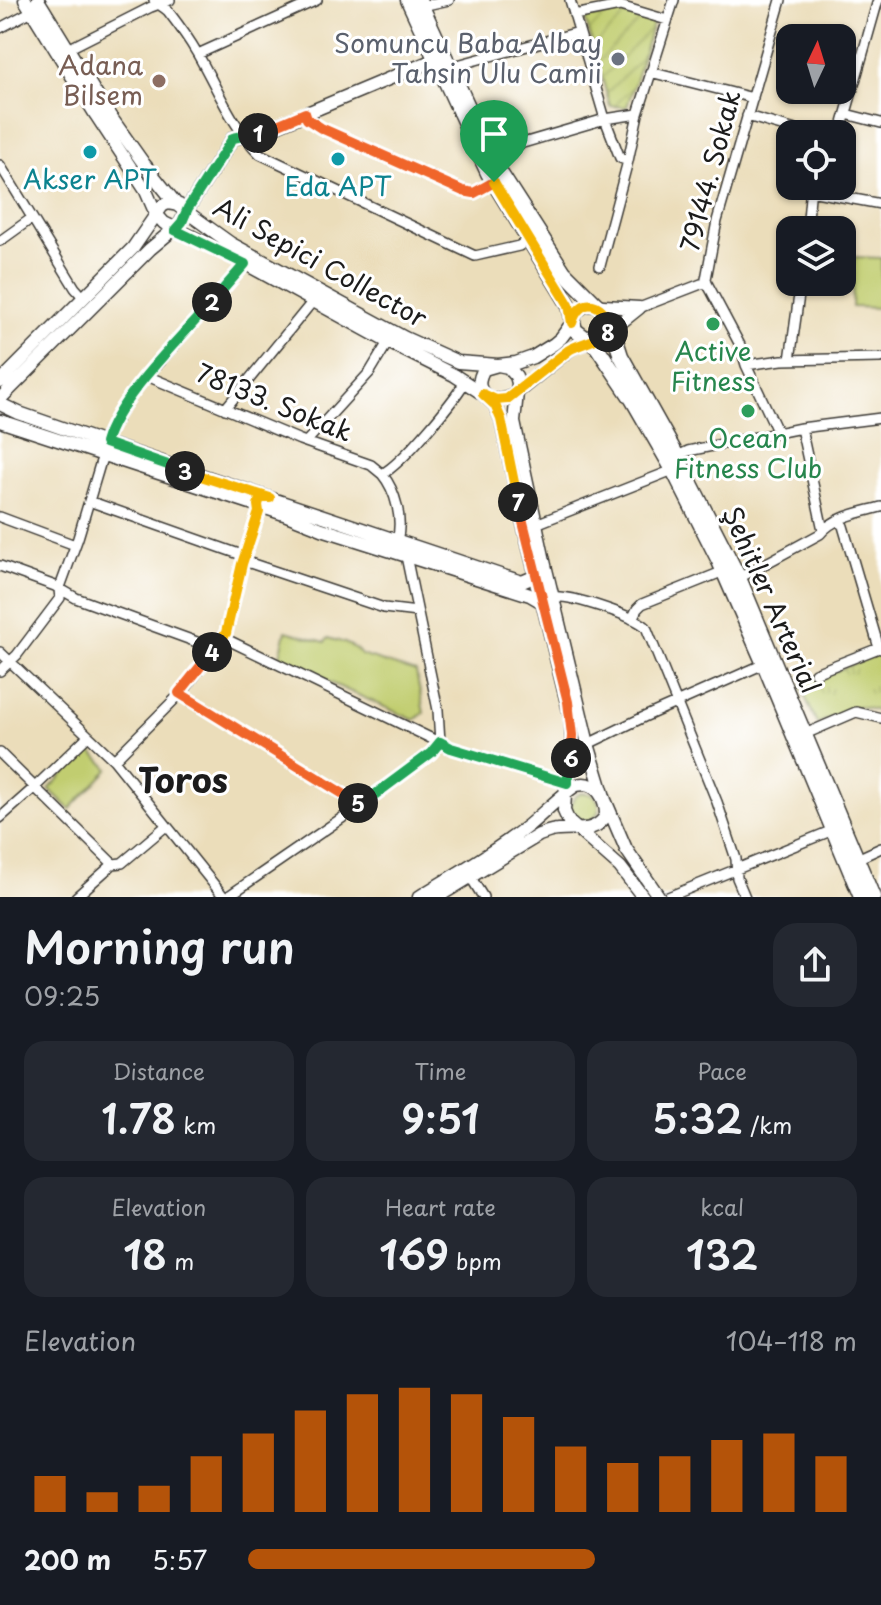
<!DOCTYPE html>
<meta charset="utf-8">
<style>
body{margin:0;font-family:"Playpen Sans",sans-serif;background:#242831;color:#f1f3f6;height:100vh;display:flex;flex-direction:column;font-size:30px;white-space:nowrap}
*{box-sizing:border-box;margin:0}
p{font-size:26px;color:#9ea1a6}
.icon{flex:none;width:44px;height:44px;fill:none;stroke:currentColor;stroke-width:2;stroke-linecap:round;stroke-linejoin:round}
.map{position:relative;height:897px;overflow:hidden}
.details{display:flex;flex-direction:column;background:#171b24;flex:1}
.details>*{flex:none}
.needle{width:52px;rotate:4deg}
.fabs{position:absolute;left:776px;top:24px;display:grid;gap:16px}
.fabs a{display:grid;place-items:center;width:80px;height:80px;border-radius:16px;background:#171b24;box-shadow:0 2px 6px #0004;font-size:40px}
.pin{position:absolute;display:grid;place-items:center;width:68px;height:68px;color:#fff;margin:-82px -34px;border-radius:50% 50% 50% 0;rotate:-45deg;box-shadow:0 0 8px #0007}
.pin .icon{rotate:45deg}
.km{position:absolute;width:40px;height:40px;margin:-20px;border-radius:50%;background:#222;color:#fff;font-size:22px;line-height:40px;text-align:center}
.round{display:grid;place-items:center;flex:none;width:84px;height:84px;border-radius:24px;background:#242831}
.head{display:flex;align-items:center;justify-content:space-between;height:136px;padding:0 24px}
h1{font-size:44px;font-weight:600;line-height:60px}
.metrics{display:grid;grid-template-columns:repeat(3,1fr);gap:12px;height:136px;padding:8px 24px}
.metrics div{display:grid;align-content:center;border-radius:20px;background:#242831;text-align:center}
.metrics b{font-size:40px;font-weight:600}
.metrics small{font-size:22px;font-weight:400}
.metrics p{font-size:22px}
.chart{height:224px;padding:16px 24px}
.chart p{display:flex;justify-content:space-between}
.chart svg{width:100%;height:144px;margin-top:8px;stroke:#b45309;stroke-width:6}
ul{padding:0 24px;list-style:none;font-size:26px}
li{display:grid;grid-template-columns:128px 96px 1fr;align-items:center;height:60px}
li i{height:20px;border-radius:10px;background:#b45309}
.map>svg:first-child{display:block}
</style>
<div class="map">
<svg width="881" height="897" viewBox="0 0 881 897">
<defs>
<pattern id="park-tufts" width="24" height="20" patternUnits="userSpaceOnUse" patternTransform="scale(2)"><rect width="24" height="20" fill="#c1cd6f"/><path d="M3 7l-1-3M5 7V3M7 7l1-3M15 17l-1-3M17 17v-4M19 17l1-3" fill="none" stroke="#a5af60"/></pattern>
<pattern id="garden-furrows" width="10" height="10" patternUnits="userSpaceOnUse" patternTransform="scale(2)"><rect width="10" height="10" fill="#c1cd6f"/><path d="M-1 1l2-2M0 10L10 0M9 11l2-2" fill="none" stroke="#a5af60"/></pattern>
</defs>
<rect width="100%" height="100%" fill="#fff"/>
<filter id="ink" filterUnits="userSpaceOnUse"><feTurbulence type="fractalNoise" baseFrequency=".0125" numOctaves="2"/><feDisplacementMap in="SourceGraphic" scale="16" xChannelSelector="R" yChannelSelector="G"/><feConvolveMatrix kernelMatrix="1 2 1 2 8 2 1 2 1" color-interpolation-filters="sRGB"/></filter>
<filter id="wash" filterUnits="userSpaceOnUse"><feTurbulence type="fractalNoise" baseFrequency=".006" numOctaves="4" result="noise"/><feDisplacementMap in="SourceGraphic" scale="32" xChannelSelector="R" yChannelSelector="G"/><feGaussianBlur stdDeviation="1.8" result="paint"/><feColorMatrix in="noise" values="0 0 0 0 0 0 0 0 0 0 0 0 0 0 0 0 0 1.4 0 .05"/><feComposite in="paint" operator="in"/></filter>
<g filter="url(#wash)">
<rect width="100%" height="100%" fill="#ebddba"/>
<path fill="#c1cd6f" stroke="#6e7446" stroke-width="2" d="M 854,257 L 881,258 L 881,308 L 852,307 Z
M 286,631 L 325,642 L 328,638 C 340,642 353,643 361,655 L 416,672 L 424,713 L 414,720 L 279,660 Z
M 89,749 L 109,769 L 70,809 L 49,789 Z
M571 807a14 14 0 1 1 28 0a14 14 0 1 1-28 0Z"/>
<path fill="url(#park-tufts)" stroke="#6e7446" stroke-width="2" d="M 878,654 L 881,655 L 881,712 L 858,706 L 817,724 L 800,685 Z"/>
<path fill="url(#garden-furrows)" stroke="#6e7446" stroke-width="2" d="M 620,13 L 654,21 L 627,107 L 610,106 L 585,18 Z"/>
</g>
<g filter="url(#ink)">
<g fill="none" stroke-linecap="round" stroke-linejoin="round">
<g stroke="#3b3934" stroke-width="12">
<path id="street" d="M 154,0 C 158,5 163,6 168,11 C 178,24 189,39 197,53 C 217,87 231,126 260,154 L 475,256 L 519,246 L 529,239
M 570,0 L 605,119 L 620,158 L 628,161 L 600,266
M 422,6 L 449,0
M 574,15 L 620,6 L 667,20
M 0,28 L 32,11
M 68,49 L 151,7 L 170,0
M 198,54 L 317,0
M 450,67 L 579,32
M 650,72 L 753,98
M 305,113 L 307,119 L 321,128 L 463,191 L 474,193 L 494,182
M 846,114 L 881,123
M 747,116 L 809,134
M 840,134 L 878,0
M 489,153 L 605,119 L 638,114
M 628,161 L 638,114 L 674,0
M 0,165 L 75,288 L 84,298
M 810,191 L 881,204
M 807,230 L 811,186
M 0,241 L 32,218
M 707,283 L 740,345 L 746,365 L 778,433
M 639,308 L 701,284 L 707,283 L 706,279 L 717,221 L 781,0
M 790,360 L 799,295 L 801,291 L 802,282
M 746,365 L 782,360 L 881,358
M 147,376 L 300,440 L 371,465 L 382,474
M 225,409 L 313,301
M 801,428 L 823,530
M 306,442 L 370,372 L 388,342
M 105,443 L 107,435 L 132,393 L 245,264
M 677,456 L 688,451 L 801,428 L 881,418
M 89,501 L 239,554 L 247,562 L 384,608 L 417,612
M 0,517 L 75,545
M 838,520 L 843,526 L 879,648
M 536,524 L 673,470
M 397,541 C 403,519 396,491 382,474 C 403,463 452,403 465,382
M 0,566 L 55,586 L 76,598 L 205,645 L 219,645 L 230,641 L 451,748 L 567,783
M 739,578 L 820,534 C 835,516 859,513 881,507
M 553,597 C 571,595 632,615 646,627 L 717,802 L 736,859 L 737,878 L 745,897
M 632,619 L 637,609 L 642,604 L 724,571
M 0,652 L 114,760 L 224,897
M 0,671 L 17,655 L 60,598 L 59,590 L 78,538 L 101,461 L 106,454
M 815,673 L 879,648 L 881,649
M 179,693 L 361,805
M 805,734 L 856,712 L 881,718
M 588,744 L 644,717 L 764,664
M 0,753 L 113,864
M 114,760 L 185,689 L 226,633 L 242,564 L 259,512 L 258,505
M 0,818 L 35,787 L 88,736
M 857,859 L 881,848
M 470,876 L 483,897
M 76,897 L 113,864 L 122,863 L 166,826
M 227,897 L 361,805 L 431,753 L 440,742 L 438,710 L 406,556
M 668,897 L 833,830"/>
</g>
<g stroke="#3b3934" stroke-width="15">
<path id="secondary" d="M 25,0 L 96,115 L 146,191 L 156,214 L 164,223 L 224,252 L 388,342 L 454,375 L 483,394 L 495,405 L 501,419 L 521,515 L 571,719 L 572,749 L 565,795 L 564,811 L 569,822 L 620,867 L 643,897
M 38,0 L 105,109 L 144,164 L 177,205 L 230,243 L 405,338 L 458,362 L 498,365 L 516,363 L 533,357 L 554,344 L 561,338 L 572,323 L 577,311 L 586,305 L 639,308
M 639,308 L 604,336 L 578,345 L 569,350 L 515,394 C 495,408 469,394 484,369 L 498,365 L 508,367 L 516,376 L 518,383 L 514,422 L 544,561 L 588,744 L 605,800 L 626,849 L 659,897
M 0,382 L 133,248 L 162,206 L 168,203 L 179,205
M 0,399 L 150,249 L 180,224 L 188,208 L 233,138 L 257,134 L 436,59
M 0,404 L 19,413 L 105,443 L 500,575 L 522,582 L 536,576
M 0,421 L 284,514 L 322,529 L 530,595 L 542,602
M 419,897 C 456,874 495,852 529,825 C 539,817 569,788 577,785 C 597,780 606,799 606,815 C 596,834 577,828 558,830 C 552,830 545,833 539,835 L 437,897"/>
</g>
<g stroke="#3b3934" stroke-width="17">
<path id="primary" d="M 408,0 L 488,173 L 569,305 L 575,330 L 597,347 L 632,399 L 673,470 L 718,559 L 764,664 L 861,897
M 419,0 L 494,163 L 564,272 L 608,316 L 621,356 L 677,456 L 739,578 L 873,897"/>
</g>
<use href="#street" stroke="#fff" stroke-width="9"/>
<use href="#secondary" stroke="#fff" stroke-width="12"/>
<use href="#primary" stroke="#fff" stroke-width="14"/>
</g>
</g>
<g fill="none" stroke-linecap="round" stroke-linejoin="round" filter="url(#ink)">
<g stroke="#fff" stroke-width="16">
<path id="split-1" d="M 258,133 L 305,113 L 307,119 L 321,128 L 463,191 L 474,193 L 494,182"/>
</g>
<g stroke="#fff" stroke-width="16">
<path id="split-2" d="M 212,302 L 245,264 L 175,230 L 182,222 L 188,208 L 233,138 L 258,133"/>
</g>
<g stroke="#fff" stroke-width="16">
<path id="split-3" d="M 185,471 L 105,443 C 118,397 180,339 212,302"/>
</g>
<g stroke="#fff" stroke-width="16">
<path id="split-4" d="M 185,471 L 270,498 L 260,498 L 258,505 L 259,512 L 242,564 L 226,633 L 212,652"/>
</g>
<g stroke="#fff" stroke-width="16">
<path id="split-5" d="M 212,652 L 179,693 L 358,803"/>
</g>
<g stroke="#fff" stroke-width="16">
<path id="split-6" d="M 358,803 L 361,805 L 431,753 L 440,742 L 451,748 L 567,783 L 571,758"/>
</g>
<g stroke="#fff" stroke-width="16">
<path id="split-7" d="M 518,502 L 568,702 L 572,735 L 571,758"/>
</g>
<g stroke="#fff" stroke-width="16">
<path id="split-8" d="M 518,502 L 501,419 L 495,405 L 483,394 L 496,400 L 507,399 L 569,350 C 581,343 597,341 608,332"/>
</g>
<g stroke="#fff" stroke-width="16">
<path id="split-9" d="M 494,182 L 569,305 L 572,323 C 581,293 606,303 611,329 L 608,332"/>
</g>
<use href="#split-1" stroke="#f0652b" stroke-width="10"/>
<use href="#split-2" stroke="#22a559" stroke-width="10"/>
<use href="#split-3" stroke="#22a559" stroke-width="10"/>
<use href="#split-4" stroke="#f5b400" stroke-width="10"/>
<use href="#split-5" stroke="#f0652b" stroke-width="10"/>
<use href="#split-6" stroke="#22a559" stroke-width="10"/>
<use href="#split-7" stroke="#f0652b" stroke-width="10"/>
<use href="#split-8" stroke="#f5b400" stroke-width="10"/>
<use href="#split-9" stroke="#f5b400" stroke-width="10"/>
</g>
<circle fill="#6b7280" stroke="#fff" stroke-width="3" cx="618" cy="59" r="8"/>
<circle fill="#8d6e63" stroke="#fff" stroke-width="3" cx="159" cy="81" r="8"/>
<g fill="#0f9aa8" stroke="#fff" stroke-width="3">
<circle cx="90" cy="152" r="8"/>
<circle cx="338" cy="159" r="8"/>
</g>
<g fill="#2e9e5b" stroke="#fff" stroke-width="3">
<circle cx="713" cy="324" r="8"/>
<circle cx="748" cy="411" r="8"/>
</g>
<g text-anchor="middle" stroke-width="6" stroke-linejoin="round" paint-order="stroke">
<g font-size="26" fill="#5b616d" stroke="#fff" text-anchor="end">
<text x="602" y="53">Somuncu Baba Albay<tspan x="602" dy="30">Tahsin Ulu Camii</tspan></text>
</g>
<g font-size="26" fill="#785e54" stroke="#fff" text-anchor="end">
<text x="143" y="75">Adana<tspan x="143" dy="30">Bilsem</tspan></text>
</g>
<g font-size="26" fill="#1c1c1c" stroke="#fff">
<text transform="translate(711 171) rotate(-75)" y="9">79144. Sokak</text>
<text transform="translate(320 263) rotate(29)" y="9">Ali Sepici Collector</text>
<text transform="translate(274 403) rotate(22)" y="9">78133. Sokak</text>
<text transform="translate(771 600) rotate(66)" y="9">Şehitler Arterial</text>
</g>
<g font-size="26" fill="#0d838f" stroke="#fff">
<text x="90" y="189">Akser APT</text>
<text x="338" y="196">Eda APT</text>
</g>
<g font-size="26" fill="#27864d" stroke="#fff">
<text x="713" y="361">Active<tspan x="713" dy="30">Fitness</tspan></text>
<text x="748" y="448">Ocean<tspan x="748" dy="30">Fitness Club</tspan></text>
</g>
<g font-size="34" font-weight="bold" fill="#1c1c1c" stroke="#fff">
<text x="183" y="793">Toros</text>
</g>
</g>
</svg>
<div class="fabs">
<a><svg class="needle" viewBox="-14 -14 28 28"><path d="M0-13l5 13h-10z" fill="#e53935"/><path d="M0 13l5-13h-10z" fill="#9ea1a6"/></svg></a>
<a><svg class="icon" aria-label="locate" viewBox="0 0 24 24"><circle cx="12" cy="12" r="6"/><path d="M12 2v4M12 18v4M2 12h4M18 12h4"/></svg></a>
<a><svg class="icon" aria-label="layers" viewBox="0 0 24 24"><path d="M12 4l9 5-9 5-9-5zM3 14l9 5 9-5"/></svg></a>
</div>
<div class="pin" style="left:494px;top:182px;background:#1e9e55"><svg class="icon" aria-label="arrive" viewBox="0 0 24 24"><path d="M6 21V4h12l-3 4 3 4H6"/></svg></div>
<b class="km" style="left:258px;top:133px">1</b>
<b class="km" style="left:212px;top:302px">2</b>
<b class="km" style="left:185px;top:471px">3</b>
<b class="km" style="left:212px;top:652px">4</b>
<b class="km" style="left:358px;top:803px">5</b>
<b class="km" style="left:571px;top:758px">6</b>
<b class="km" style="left:518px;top:502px">7</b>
<b class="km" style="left:608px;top:332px">8</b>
</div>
<section class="details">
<div class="head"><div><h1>Morning run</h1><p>09:25</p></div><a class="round"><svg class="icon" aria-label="share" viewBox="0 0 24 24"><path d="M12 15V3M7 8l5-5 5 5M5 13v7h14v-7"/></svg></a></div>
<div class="metrics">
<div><p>Distance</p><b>1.78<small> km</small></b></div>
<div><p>Time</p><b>9:51</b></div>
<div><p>Pace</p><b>5:32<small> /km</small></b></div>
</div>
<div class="metrics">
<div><p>Elevation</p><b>18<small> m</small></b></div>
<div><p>Heart rate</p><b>169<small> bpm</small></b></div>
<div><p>kcal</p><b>132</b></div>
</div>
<div class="chart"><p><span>Elevation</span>104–118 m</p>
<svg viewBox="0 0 160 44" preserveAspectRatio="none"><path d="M5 44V33M15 44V38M25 44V36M35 44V27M45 44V20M55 44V13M65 44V8M75 44V6M85 44V8M95 44V15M105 44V24M115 44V29M125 44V27M135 44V22M145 44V20M155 44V27"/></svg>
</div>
<ul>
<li><b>200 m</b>5:57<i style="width:57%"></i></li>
</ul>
</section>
